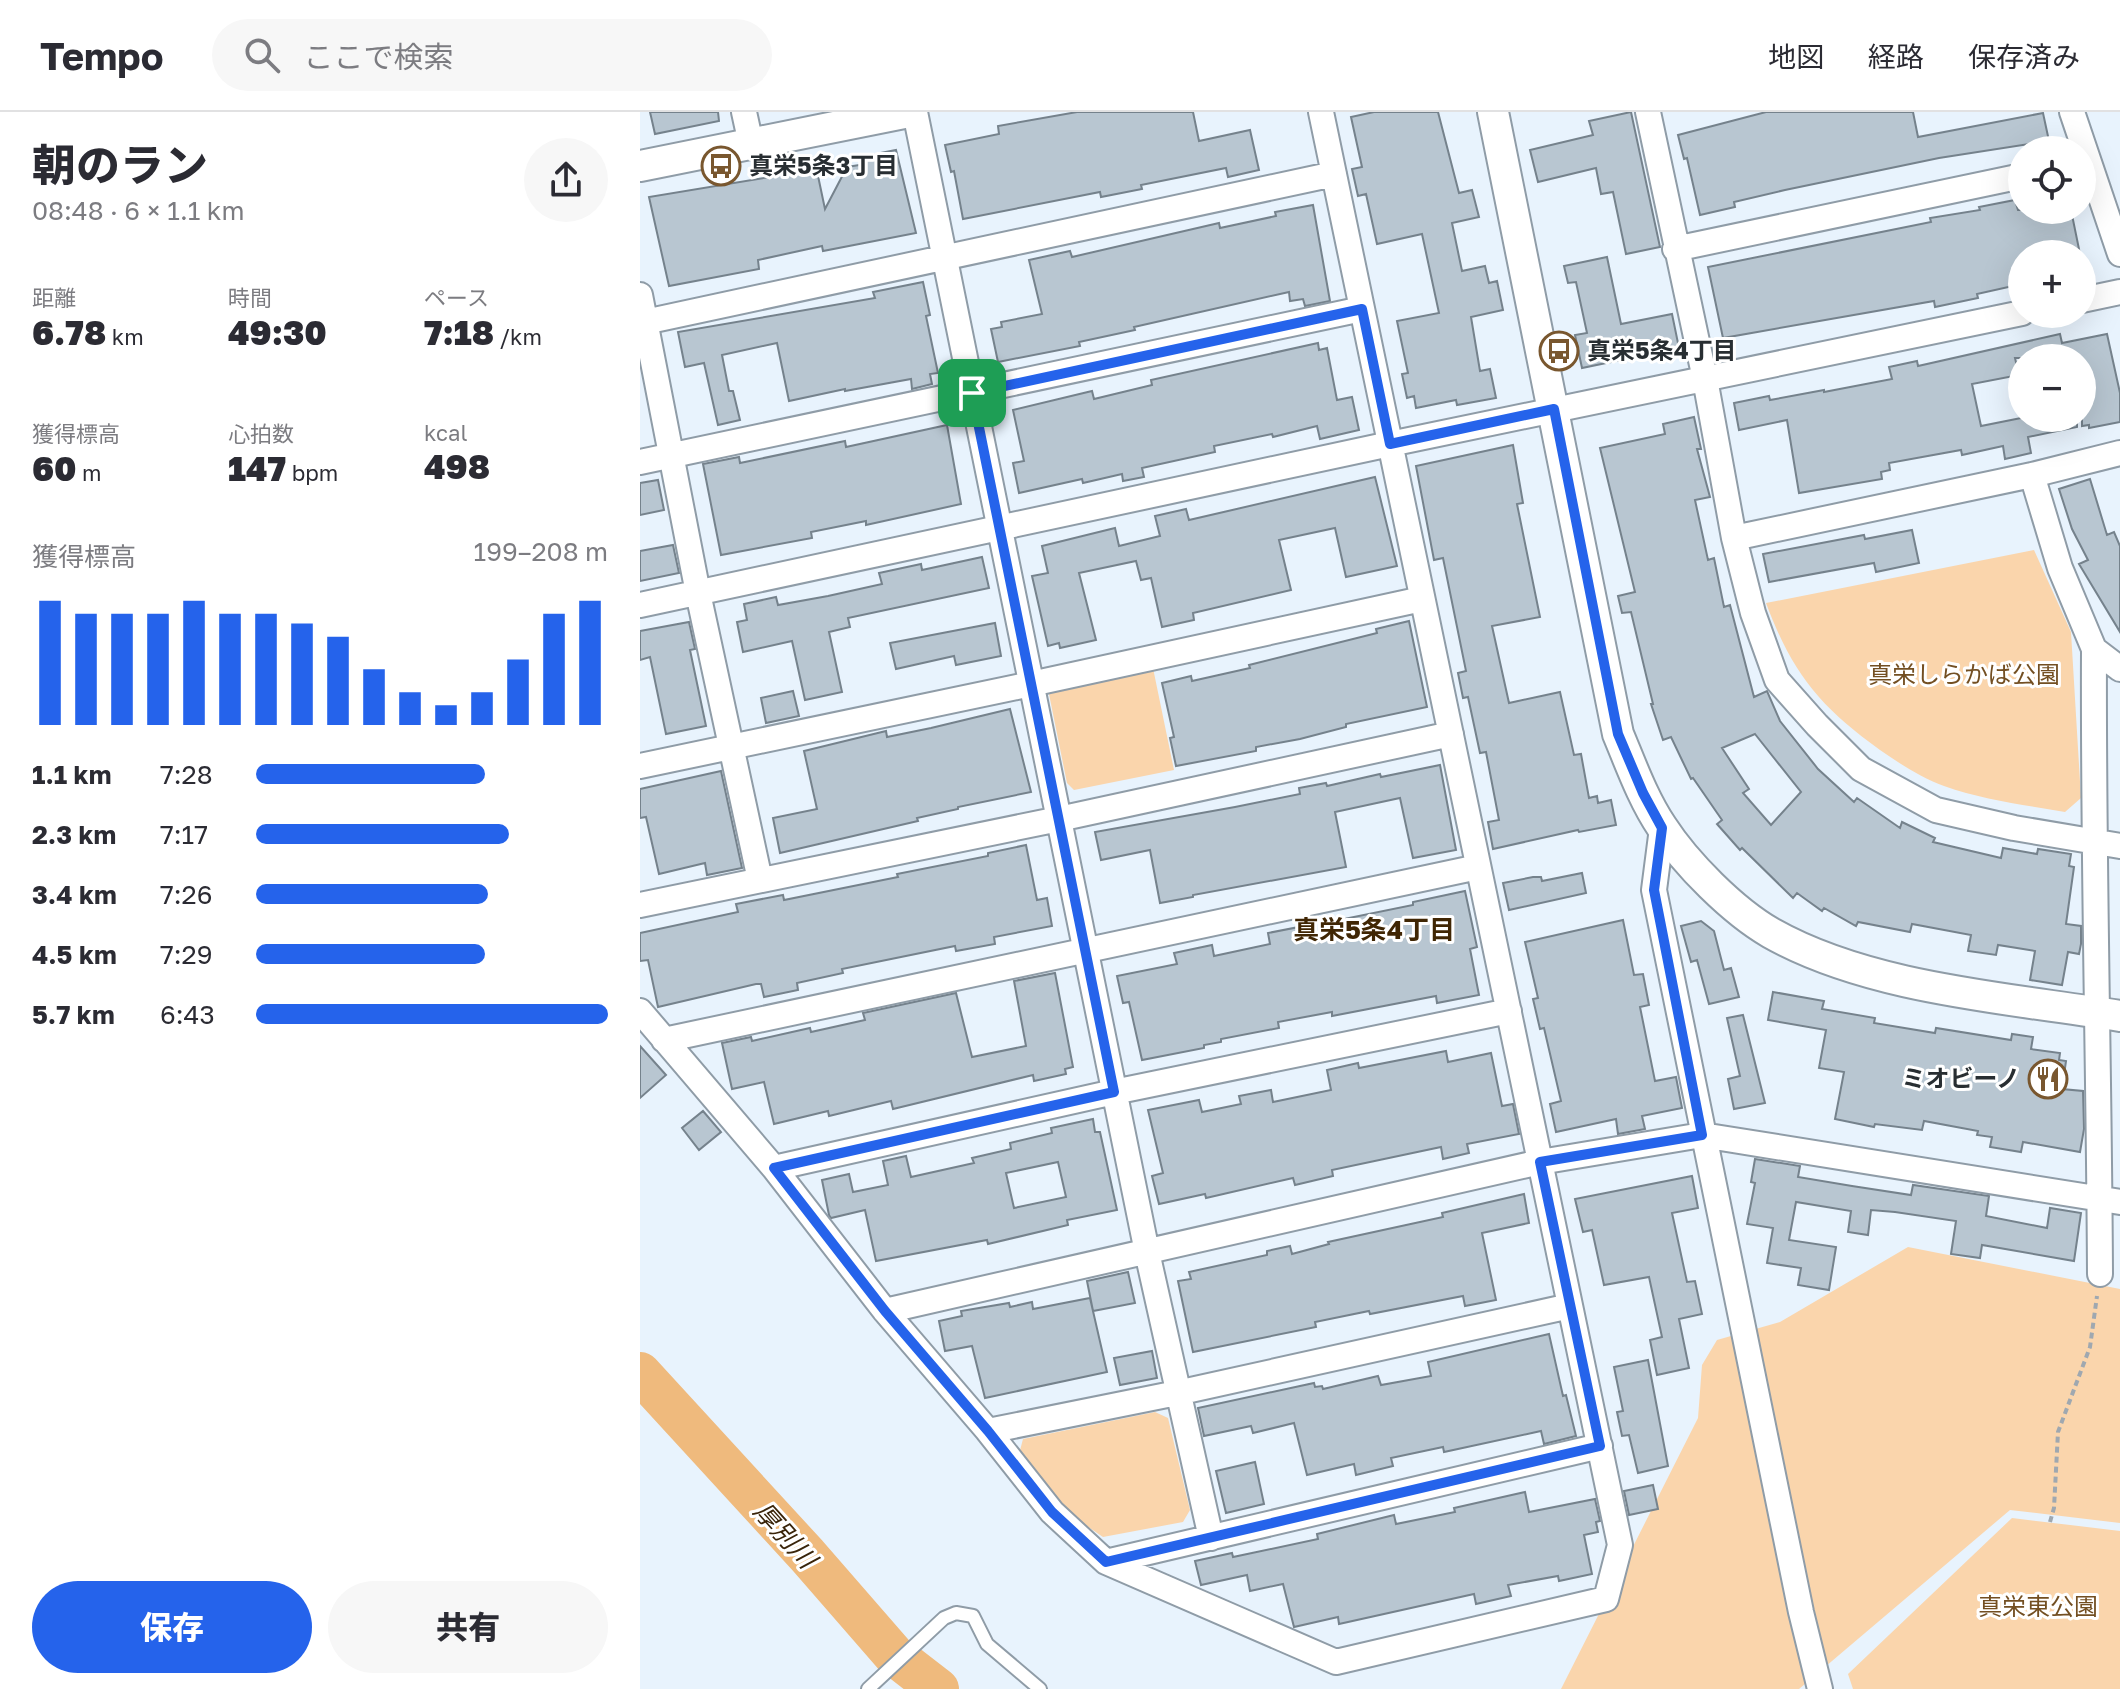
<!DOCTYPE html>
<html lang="ja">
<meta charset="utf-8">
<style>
body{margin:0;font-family:"Golos Text","Noto Sans JP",sans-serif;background:#f7f7f7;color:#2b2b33;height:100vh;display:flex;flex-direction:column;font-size:30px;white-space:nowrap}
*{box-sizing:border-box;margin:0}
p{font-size:26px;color:#7c7c81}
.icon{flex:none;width:44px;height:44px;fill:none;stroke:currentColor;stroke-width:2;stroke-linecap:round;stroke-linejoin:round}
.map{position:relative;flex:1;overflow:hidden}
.sheet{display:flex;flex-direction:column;background:#fff;width:640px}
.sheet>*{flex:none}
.buttons{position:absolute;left:1368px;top:24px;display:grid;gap:16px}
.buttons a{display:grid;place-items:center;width:88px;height:88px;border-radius:50%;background:#fff;box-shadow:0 8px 32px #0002;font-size:40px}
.pin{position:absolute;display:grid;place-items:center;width:68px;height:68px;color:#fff;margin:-34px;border-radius:16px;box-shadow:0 4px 12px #0006}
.round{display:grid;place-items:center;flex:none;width:84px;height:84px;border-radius:42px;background:#f7f7f7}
.head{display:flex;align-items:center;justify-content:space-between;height:136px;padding:0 32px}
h1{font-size:44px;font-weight:800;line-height:60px}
.figures{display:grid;grid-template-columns:repeat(3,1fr);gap:12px;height:136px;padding:8px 32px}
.figures div{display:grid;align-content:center}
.figures b{font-size:34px;font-weight:800}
.figures small{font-size:22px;font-weight:400}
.figures p{font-size:22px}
.chart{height:224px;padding:16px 32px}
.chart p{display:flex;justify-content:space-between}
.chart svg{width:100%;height:144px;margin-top:8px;stroke:#2563eb;stroke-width:6}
.action{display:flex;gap:16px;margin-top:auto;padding:16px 32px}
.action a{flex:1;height:92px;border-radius:48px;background:#2563eb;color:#fff;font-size:32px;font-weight:800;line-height:92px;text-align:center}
.action a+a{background:#f7f7f7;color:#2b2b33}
ul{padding:0 32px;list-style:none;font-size:26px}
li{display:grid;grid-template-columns:128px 96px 1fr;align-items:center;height:60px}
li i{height:20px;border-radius:10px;background:#2563eb}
header{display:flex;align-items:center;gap:48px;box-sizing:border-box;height:112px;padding:0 40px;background:#fff;border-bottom:2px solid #e1e1e2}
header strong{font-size:38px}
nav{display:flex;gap:44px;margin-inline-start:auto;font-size:28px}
.search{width:560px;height:72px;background:#f7f7f7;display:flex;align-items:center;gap:20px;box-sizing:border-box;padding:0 28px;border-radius:44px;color:#7c7c81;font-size:30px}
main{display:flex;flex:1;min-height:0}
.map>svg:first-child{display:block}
</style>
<header>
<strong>Tempo</strong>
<div class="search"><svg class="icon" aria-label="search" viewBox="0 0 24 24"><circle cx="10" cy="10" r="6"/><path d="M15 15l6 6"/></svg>ここで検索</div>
<nav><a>地図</a><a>経路</a><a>保存済み</a></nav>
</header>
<main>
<section class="sheet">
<div class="head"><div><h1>朝のラン</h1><p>08:48 · 6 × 1.1 km</p></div><a class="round"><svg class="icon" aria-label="share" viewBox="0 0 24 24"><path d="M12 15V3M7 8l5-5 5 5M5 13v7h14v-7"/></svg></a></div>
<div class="figures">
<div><p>距離</p><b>6.78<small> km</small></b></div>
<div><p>時間</p><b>49:30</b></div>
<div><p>ペース</p><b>7:18<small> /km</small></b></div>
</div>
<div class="figures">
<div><p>獲得標高</p><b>60<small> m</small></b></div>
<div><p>心拍数</p><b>147<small> bpm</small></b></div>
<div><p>kcal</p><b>498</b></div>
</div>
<div class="chart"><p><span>獲得標高</span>199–208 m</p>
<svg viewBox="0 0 160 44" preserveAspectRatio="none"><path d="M5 44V6M15 44V10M25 44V10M35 44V10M45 44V6M55 44V10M65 44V10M75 44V13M85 44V17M95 44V27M105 44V34M115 44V38M125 44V34M135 44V24M145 44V10M155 44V6"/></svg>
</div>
<ul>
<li><b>1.1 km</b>7:28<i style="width:65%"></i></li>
<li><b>2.3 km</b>7:17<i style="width:72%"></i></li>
<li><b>3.4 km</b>7:26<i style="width:66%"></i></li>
<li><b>4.5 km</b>7:29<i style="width:65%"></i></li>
<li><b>5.7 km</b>6:43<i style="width:100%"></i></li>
</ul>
<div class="action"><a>保存</a><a>共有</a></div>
</section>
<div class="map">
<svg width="1480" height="1577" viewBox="0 0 1480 1577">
<rect width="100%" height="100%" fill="#e8f3fd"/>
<path fill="#fad5ac" d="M 1394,438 L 1431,520 L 1441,686 L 1425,700 C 1385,693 1343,688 1304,674 C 1282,666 1260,652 1240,638 C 1180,595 1152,561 1126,491 Z
M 513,556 L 534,658 L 434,678 L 427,671 L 409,582 L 416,573 Z
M 1268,1135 L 1480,1177 L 1480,1411 L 1370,1398 L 1159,1577 L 921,1577 L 1058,1306 L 1062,1253 L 1077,1228 L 1140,1210 Z
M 515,1300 L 528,1306 L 550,1398 L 543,1410 L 463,1425 L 419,1395 L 378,1346 L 383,1327 Z
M 1372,1406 L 1480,1419 L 1480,1577 L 1213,1577 L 1208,1562 Z"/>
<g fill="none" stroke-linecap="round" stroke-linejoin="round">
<path stroke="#efba7d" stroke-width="42" d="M 0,1261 L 167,1443 L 254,1543 L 298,1577"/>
</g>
<path fill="#b8c6d1" stroke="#75828c" stroke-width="2" fill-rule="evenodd" d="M 10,0 L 78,0 L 79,9 L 15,22 Z
M 437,0 L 553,0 L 559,29 L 610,18 L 619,58 L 588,65 L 586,56 L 501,73 L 502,77 L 461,85 L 460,80 L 323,107 L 314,59 L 311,60 L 305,33 L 359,22 L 358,14 Z
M 734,0 L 798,0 L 819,81 L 832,78 L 839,105 L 812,111 L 822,159 L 845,154 L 849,171 L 857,169 L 863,198 L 831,205 L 840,259 L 850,257 L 856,286 L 817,293 L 816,288 L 776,296 L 774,284 L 767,286 L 762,262 L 768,261 L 757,209 L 799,201 L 782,122 L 737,132 L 726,82 L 718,84 L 712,57 L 722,55 L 711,5 Z
M 991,0 L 1020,135 L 986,142 L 973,80 L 961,82 L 956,56 L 898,70 L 890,38 L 953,23 L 949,9 Z
M 1126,0 L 1273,0 L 1278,25 L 1403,1 L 1409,29 L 1299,46 L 1145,78 L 1094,90 L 1095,95 L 1060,103 L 1047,46 L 1044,47 L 1038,23 Z
M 256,38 L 276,121 L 183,139 L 182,134 L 118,148 L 119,157 L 29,174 L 9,85 L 154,61 L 151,49 L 174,45 L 185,97 L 207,55 L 226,52 L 225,44 Z
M 1375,88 L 1378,98 L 1431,98 L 1440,142 L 1382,142 L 1382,172 L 1337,182 L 1338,186 L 1295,195 L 1294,189 L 1083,226 L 1068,155 L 1291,110 L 1290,106 L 1340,98 L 1339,95 Z
M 673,93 L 690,189 L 665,194 L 663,187 L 650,189 L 649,180 L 494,215 L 495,218 L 439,230 L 440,234 L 358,250 L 351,217 L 362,215 L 361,210 L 402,202 L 389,148 L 430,139 L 432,145 L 579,111 L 580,116 L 636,104 L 635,100 Z
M 967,145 L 981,212 L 1032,202 L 1039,236 L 942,256 L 935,223 L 947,221 L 936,170 L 928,171 L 924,154 Z
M 283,170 L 290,203 L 286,204 L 298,261 L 290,262 L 292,272 L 272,277 L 271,267 L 205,279 L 205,277 L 149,289 L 137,231 L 82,243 L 89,279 L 93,279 L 100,308 L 78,313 L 64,251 L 45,255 L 38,220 L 235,186 L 233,180 Z
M 1420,222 L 1422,231 L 1467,222 L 1480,281 L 1480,310 L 1449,316 L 1449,313 L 1442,314 L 1442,246 L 1375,246 L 1379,263 L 1332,272 L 1341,314 L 1381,306 L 1437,306 L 1437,315 L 1388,325 L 1391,341 L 1365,347 L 1363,334 L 1322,343 L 1321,338 L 1249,351 L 1250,358 L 1241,360 L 1242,367 L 1159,381 L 1147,308 L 1099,318 L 1094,291 L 1129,284 L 1130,288 L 1184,278 L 1184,280 L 1252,267 L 1249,255 L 1277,249 L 1278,254 Z
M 678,231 L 679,238 L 687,236 L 697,288 L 712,285 L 719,318 L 680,327 L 677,314 L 633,325 L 632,322 L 574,334 L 575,340 L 502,356 L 504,365 L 483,369 L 482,362 L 443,371 L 442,367 L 379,381 L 373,351 L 384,349 L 373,298 L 452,279 L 454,287 L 512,273 L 511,268 Z
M 1054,305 L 1061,337 L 1057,337 L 1070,385 L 1055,388 L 1068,448 L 1074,446 L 1084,495 L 1090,493 L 1114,585 L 1127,579 L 1140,609 L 1178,657 L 1214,690 L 1217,686 L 1260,716 L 1262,710 L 1295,726 L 1293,730 L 1361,746 L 1363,736 L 1397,742 L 1398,737 L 1431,742 L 1429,754 L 1434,755 L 1426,812 L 1441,814 L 1441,832 L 1439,842 L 1428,840 L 1422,873 L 1390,868 L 1395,839 L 1358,833 L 1356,843 L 1328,839 L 1331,823 L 1272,812 L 1270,820 L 1218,810 L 1216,814 L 1184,796 L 1182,799 L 1157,781 L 1153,786 L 1102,736 L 1100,738 L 1077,712 L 1082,708 L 1053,666 L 1051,667 L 1031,625 L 1023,628 L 1011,592 L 1013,592 L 991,500 L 982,501 L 978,484 L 995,480 L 960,336 L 1025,322 L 1023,312 ZM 1115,622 L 1161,680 L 1131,713 L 1103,681 L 1109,677 L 1082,636 Z
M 307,313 L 321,392 L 226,413 L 226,409 L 171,420 L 172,426 L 81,443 L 63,352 L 99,345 L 100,351 L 205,329 L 206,335 Z
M 873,333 L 883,391 L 877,392 L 900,505 L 852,514 L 869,591 L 920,580 L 934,643 L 941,642 L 949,686 L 957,684 L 958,691 L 971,688 L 976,713 L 939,720 L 938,718 L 853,737 L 848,710 L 859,708 L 846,640 L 840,641 L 828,585 L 823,586 L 818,561 L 826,559 L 803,446 L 794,448 L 776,354 Z
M 735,365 L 757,454 L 706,465 L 695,416 L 639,428 L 651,478 L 553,501 L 554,508 L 522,515 L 511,466 L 501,468 L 496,449 L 439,461 L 456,528 L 420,536 L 419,531 L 408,534 L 392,464 L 408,461 L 402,434 L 475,416 L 479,434 L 520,424 L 515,404 L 546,397 L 549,408 Z
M 1450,367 L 1467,423 L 1474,420 L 1480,434 L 1480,520 L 1439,452 L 1448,448 L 1432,417 L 1419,377 Z
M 18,368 L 24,398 L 0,403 L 0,371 Z
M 1272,418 L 1279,451 L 1236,460 L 1234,451 L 1129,470 L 1123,442 L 1224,423 L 1225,427 Z
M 33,433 L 39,461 L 0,469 L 0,439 Z
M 342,445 L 349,476 L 208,506 L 210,515 L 189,520 L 202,580 L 165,588 L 152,529 L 103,540 L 97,510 L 107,508 L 104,492 L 136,485 L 138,493 L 188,484 L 242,472 L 239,461 L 281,452 L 282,458 Z
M 769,509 L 787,595 L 706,612 L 706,615 L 660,627 L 616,635 L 616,639 L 536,654 L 530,626 L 534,625 L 522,571 L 551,564 L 552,569 L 610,556 L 609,553 L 737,521 L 736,517 Z
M 49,510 L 55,537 L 50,538 L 66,614 L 26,622 L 10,545 L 0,548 L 0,519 Z
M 355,511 L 361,544 L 316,553 L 314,544 L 256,557 L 250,531 Z
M 153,579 L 159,604 L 126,611 L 121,586 Z
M 370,597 L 391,680 L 318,695 L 318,697 L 277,706 L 278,709 L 140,741 L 133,706 L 177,697 L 164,639 L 246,619 L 247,625 L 291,616 Z
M 800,653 L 816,738 L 773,746 L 760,686 L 695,700 L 706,755 L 553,783 L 553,785 L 520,791 L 510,738 L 461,748 L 455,720 L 595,695 L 660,682 L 659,676 L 686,671 L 687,674 L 740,662 L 741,665 Z
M 81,659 L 102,756 L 67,763 L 65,751 L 19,762 L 6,705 L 0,706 L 0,677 Z
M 386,733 L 397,788 L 407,786 L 412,814 L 354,825 L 355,832 L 316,839 L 315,834 L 202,857 L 203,861 L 157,871 L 158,878 L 124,885 L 121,872 L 116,872 L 18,895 L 8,848 L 0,849 L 0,821 L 98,800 L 96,792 L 143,783 L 144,788 L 258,765 L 257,762 L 348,744 L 348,741 Z
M 942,761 L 946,781 L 869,798 L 863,771 L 893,765 L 901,765 L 902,769 Z
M 825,779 L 837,835 L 830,837 L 839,883 L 797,891 L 796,884 L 692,904 L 692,900 L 638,910 L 639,916 L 581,927 L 581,930 L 564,933 L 564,936 L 502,948 L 489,890 L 483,891 L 477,864 L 537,852 L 534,841 L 572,833 L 574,844 L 630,832 L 628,821 L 664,814 L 666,824 L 701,817 L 699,808 L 773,793 L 773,790 Z
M 983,808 L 994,863 L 1003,862 L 1009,893 L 1000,895 L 1015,969 L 1036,965 L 1042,996 L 1002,1004 L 1005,1017 L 978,1022 L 976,1007 L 916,1020 L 910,992 L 921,989 L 904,916 L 900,917 L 893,887 L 898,886 L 885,830 Z
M 1061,809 L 1074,819 L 1084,858 L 1091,856 L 1099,885 L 1069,892 L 1057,848 L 1051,850 L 1041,814 Z
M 415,861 L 433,955 L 425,957 L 426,962 L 394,969 L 393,963 L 253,997 L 251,989 L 189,1004 L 188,999 L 134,1012 L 124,970 L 92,977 L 82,931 L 111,925 L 112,929 L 170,916 L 171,920 L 225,908 L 223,901 L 316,881 L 332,945 L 386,934 L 374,869 Z
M 1133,880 L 1184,889 L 1182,897 L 1235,906 L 1234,911 L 1295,921 L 1296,916 L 1371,928 L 1372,922 L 1393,925 L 1391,937 L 1420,941 L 1419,948 L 1426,949 L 1422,977 L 1443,979 L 1444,1017 L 1440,1040 L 1383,1030 L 1381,1040 L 1350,1035 L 1352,1025 L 1337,1023 L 1338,1019 L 1284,1009 L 1282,1018 L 1235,1012 L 1234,1015 L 1195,1007 L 1204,960 L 1179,956 L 1186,918 L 1128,908 Z
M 1103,903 L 1125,991 L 1094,997 L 1088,967 L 1100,964 L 1087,906 Z
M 0,934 L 26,963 L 0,986 Z
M 806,939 L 808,950 L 851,941 L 862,994 L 873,992 L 879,1022 L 827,1032 L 829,1041 L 803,1047 L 801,1035 L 692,1058 L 693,1064 L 655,1073 L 653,1066 L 566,1086 L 565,1082 L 519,1092 L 512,1064 L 523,1061 L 508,998 L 559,988 L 562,1000 L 601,992 L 599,984 L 631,978 L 633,990 L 691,978 L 687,958 L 718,951 L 719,956 Z
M 63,999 L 81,1020 L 59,1038 L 42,1016 Z
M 453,1007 L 455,1020 L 460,1020 L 477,1098 L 427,1108 L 428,1113 L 348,1132 L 347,1128 L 236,1149 L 225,1098 L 191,1106 L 189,1103 L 182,1068 L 209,1062 L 213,1080 L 248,1073 L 243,1049 L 266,1044 L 271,1065 L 334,1051 L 332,1046 L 371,1037 L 370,1031 L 412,1021 L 411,1016 ZM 418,1050 L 426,1085 L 374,1096 L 366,1061 Z
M 1115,1047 L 1160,1054 L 1158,1065 L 1212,1074 L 1271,1083 L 1273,1073 L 1349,1084 L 1346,1104 L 1407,1116 L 1410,1096 L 1441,1101 L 1434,1149 L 1342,1133 L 1340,1146 L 1311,1142 L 1316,1109 L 1255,1100 L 1231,1098 L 1228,1123 L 1208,1120 L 1211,1099 L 1156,1090 L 1149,1128 L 1196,1135 L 1189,1178 L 1158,1173 L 1161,1156 L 1127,1151 L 1133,1116 L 1107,1112 L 1115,1071 L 1111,1070 Z
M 1052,1064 L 1058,1096 L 1032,1101 L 1047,1170 L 1055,1169 L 1062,1202 L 1039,1207 L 1049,1256 L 1017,1263 L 1010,1228 L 1022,1225 L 1009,1165 L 964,1173 L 952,1118 L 943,1120 L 935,1087 Z
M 884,1082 L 889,1111 L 842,1121 L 856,1188 L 825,1194 L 823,1184 L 730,1202 L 729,1199 L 675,1210 L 676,1215 L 553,1240 L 538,1169 L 551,1167 L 549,1160 L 627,1143 L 627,1139 L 650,1134 L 652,1142 L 689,1132 L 688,1130 L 803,1105 L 802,1101 Z
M 488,1160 L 495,1191 L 453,1199 L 447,1169 Z
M 450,1186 L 467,1260 L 345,1286 L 332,1234 L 305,1239 L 299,1209 L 322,1204 L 321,1199 L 369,1191 L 370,1195 L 392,1190 L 393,1197 Z
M 909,1222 L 923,1284 L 926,1283 L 936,1324 L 904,1332 L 901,1319 L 804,1340 L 803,1335 L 751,1346 L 753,1354 L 716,1363 L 714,1352 L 667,1363 L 654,1311 L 613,1321 L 611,1314 L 564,1324 L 558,1296 L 674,1271 L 675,1275 L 682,1274 L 683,1277 L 738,1264 L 741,1273 L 791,1264 L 788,1250 Z
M 512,1239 L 517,1266 L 480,1273 L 474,1246 Z
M 1008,1248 L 1028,1354 L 998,1361 L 989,1323 L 982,1324 L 977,1300 L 983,1299 L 974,1255 Z
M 615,1350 L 624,1392 L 586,1401 L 576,1359 Z
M 1013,1373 L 1018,1397 L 989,1403 L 984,1379 Z
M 885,1380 L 889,1400 L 955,1387 L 960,1409 L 956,1410 L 958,1420 L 944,1423 L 952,1462 L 919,1469 L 918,1464 L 868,1473 L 871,1484 L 836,1492 L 834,1482 L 699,1512 L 698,1505 L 654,1515 L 643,1472 L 610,1479 L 607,1463 L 561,1473 L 555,1449 L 592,1441 L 593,1445 L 678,1427 L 677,1422 L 754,1403 L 756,1412 L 815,1400 L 814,1396 Z"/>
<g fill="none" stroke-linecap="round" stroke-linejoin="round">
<g stroke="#8f9ca7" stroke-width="16">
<path id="service" d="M 228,1577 L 304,1506 L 316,1501 L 333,1504 L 347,1532 L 400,1577"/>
</g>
<g stroke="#8f9ca7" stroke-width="28">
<path id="minor" d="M 104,0 L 111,32
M 275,0 L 507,1140 L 571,1426
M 1008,0 L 1065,267 L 1094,426 L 1113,501 L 1137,568 L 1177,613 L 1221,657 L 1296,698 L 1374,716 L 1480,734
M 1432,0 L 1480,142
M 1035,137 L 1382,64
M 0,183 L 58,481 L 120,768
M 1442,188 L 1480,180
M 0,211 L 694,62
M 0,350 L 722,197
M 1392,363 L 1420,456 L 1454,537 L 1480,557
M 1094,426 L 1392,363 L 1480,341
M 0,493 L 750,332 L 1382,201
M 1454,537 C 1453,745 1459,954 1460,1162
M 0,654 L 391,572 L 782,487
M 1022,716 L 1014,778 L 1161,1500 L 1180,1577
M 0,793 L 419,707 L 811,622
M 0,899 L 134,1056 L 245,1199 L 348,1319 L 412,1400 L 466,1450 L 696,1550 L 966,1487 L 980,1433 L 681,0
M 24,928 L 838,755
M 134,1056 L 474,980 L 869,899
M 245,1199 L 900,1050 L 1062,1023 L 1480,1090
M 348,1319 L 537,1281 L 930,1194
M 466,1450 L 960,1334"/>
</g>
<g stroke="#8f9ca7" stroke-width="34">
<path id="tertiary" d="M 853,0 L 978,622 C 991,653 1003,687 1022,715 C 1046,752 1093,799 1131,821 C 1230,877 1369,886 1480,904
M 0,54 L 269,0"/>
</g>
<path stroke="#9fa8b0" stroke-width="4" stroke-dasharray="6 4" stroke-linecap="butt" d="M 1410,1410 L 1414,1396 L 1418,1320 L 1450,1235 L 1457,1184"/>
<use href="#service" stroke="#fff" stroke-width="12"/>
<use href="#minor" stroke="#fff" stroke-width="24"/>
<use href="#tertiary" stroke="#fff" stroke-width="30"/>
</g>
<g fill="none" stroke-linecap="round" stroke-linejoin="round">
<g stroke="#fff" stroke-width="16">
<path id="route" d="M 722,197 L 750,332 L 914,297 L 978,622 L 1003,681 L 1022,716 L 1014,778 L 1062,1023 L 900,1050 L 960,1334 L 466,1450 L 412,1400 L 348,1319 L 245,1199 L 134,1056 L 474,980 L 332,281 Z"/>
</g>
<use href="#route" stroke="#2563eb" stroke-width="10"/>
</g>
<defs>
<g id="bus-ring" transform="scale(2)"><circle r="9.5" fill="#fff" stroke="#79572f" stroke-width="1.5"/><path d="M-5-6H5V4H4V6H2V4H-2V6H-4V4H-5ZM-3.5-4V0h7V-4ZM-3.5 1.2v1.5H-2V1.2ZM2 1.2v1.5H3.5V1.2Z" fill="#79572f"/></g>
<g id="restaurant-ring" transform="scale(2)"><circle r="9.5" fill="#fff" stroke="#79572f" stroke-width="1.5"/><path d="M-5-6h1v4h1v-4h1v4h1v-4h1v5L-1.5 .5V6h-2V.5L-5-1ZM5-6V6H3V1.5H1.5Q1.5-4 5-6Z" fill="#79572f"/></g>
</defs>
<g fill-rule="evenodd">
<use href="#bus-ring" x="81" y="54"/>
<use href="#bus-ring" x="919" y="239"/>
<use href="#restaurant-ring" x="1408" y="967"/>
</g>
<g text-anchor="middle" stroke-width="6" stroke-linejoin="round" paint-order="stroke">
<g font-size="24" font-weight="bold" fill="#282e32" stroke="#fff" text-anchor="start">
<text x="109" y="62">真栄5条3丁目</text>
<text x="947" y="247">真栄5条4丁目</text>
<text x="1380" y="975" text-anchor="end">ミオビーノ</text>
</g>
<g font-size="24" fill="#734f22" stroke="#fff">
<text x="1324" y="571">真栄しらかば公園</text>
<text x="1398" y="1503">真栄東公園</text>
</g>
<g font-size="26" font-weight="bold" fill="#402604" stroke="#fff">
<text x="734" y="827">真栄5条4丁目</text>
</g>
<g font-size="26" font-style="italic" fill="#3a2409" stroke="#fff">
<text transform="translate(145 1423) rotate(48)" y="9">厚別川</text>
</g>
</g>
</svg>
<div class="buttons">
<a><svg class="icon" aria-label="locate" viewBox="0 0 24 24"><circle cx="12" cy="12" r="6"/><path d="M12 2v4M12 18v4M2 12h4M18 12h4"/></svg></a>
<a>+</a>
<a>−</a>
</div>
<div class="pin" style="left:332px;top:281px;background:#1e9e55"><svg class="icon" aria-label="arrive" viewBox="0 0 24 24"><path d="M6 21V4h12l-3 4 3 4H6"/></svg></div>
</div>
</main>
